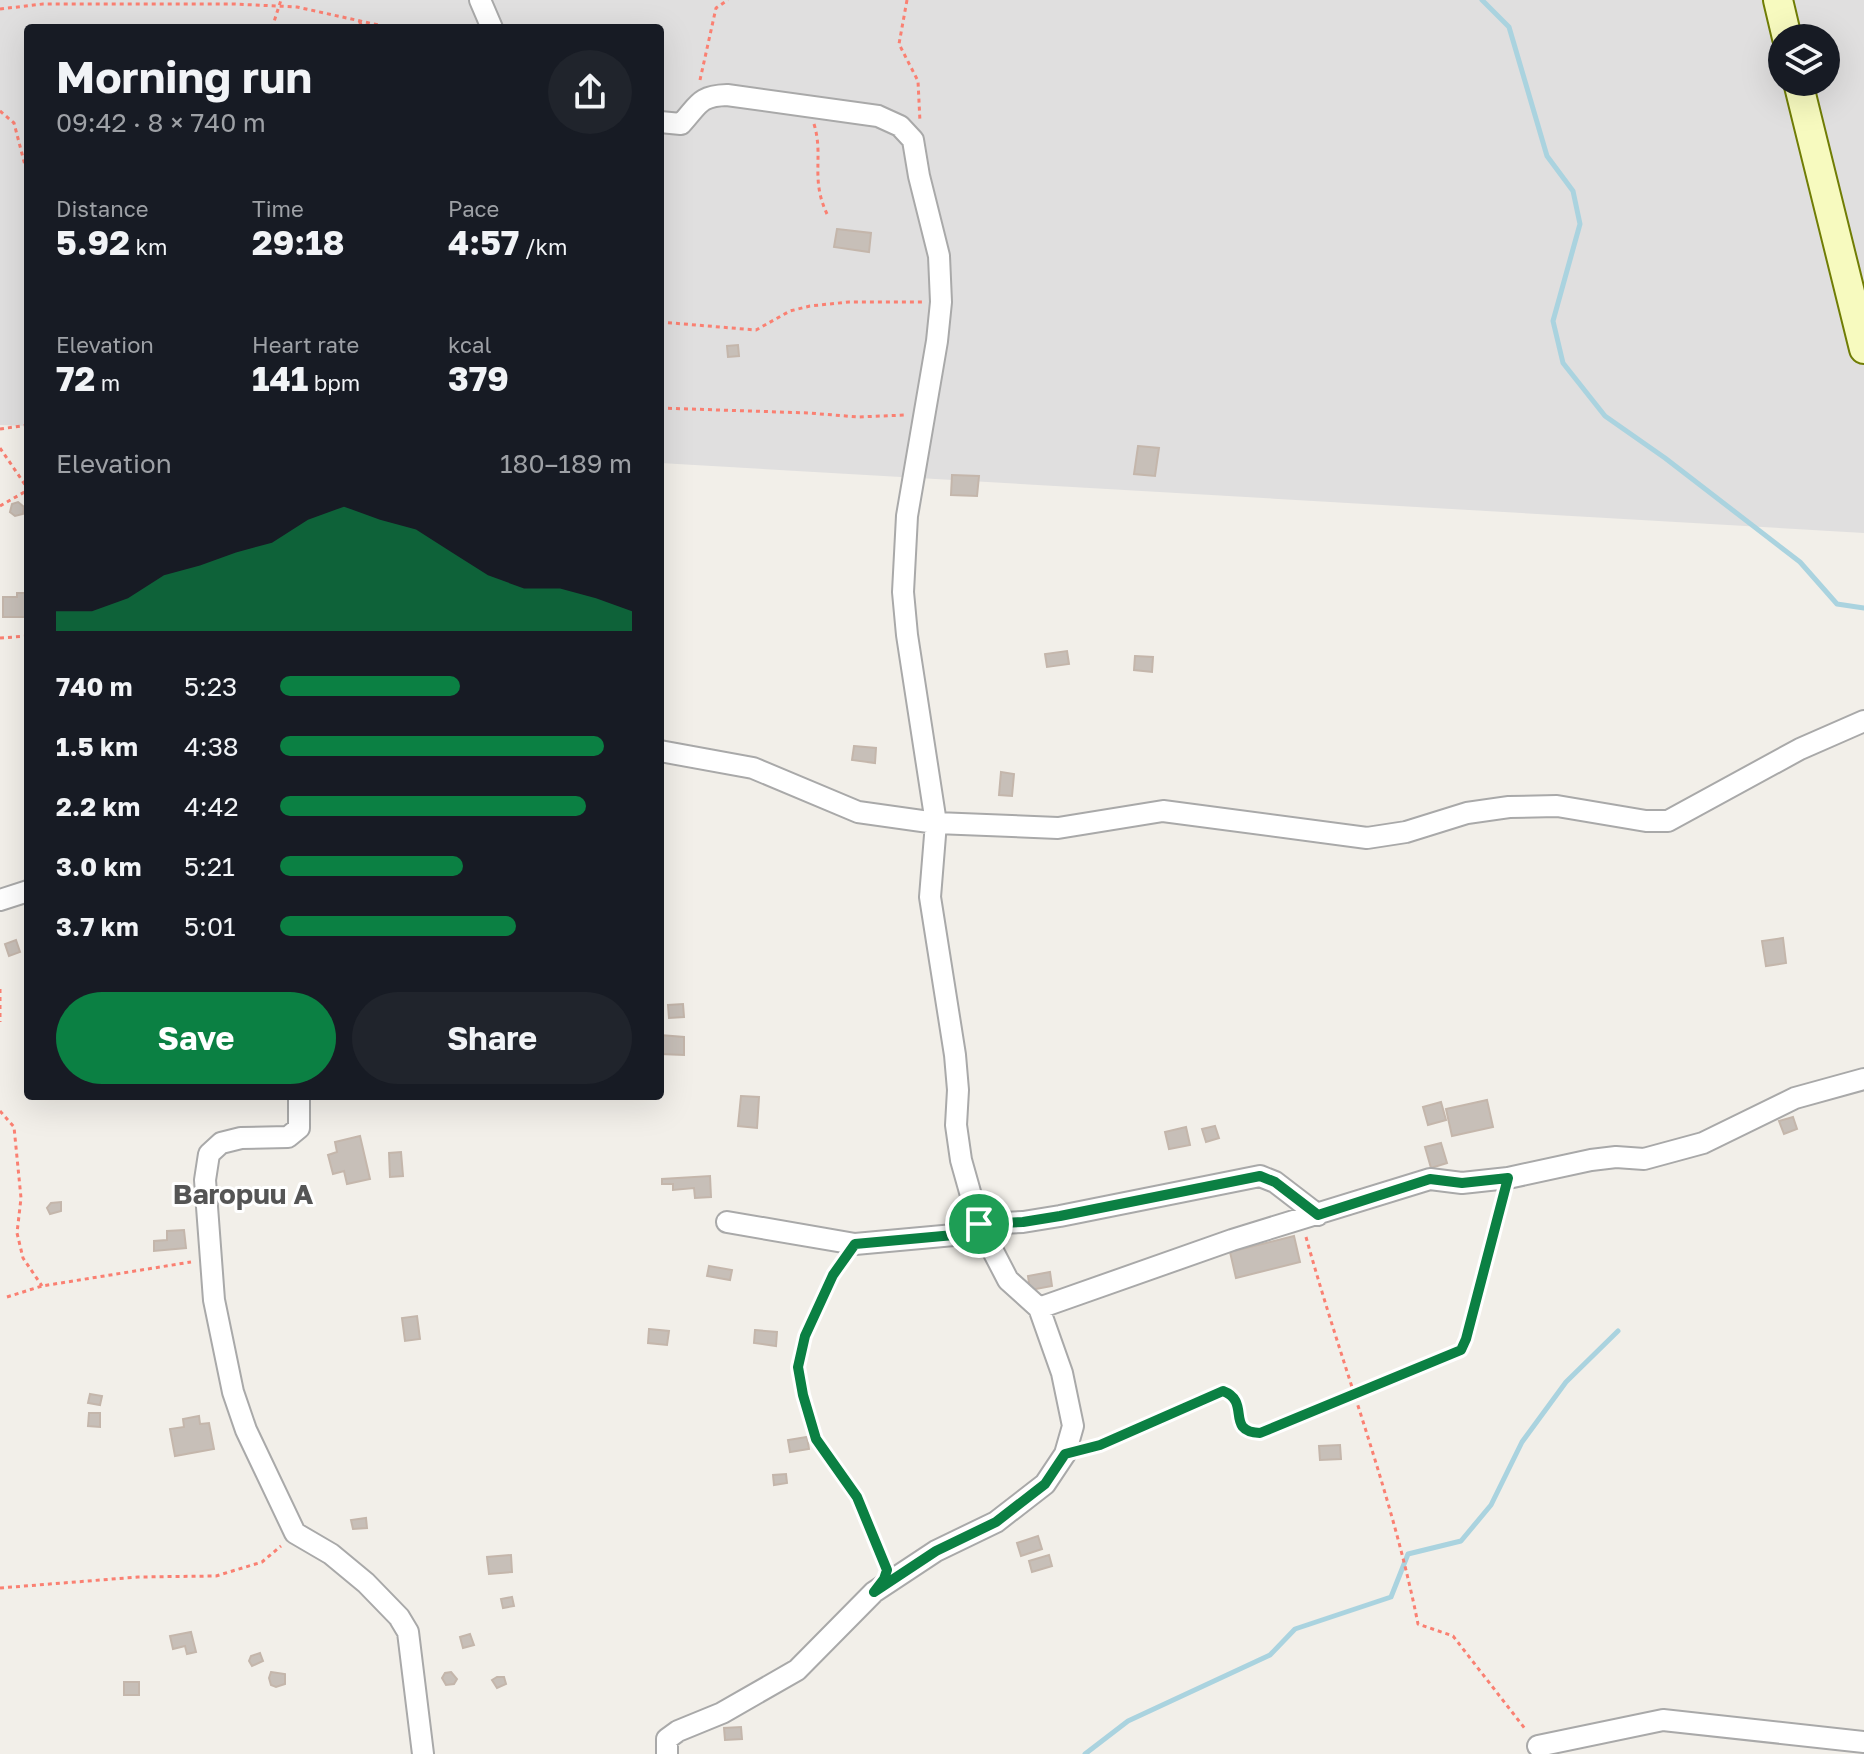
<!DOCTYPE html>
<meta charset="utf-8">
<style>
body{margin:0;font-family:"Golos Text",sans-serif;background:#20242c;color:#f1f3f6;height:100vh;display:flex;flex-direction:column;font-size:30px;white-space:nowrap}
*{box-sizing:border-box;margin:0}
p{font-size:26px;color:#9ea1a6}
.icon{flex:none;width:44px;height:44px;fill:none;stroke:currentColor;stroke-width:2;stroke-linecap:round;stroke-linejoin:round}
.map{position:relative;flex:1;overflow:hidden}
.drawer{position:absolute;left:24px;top:24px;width:640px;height:1076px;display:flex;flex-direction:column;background:#171b24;border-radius:8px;box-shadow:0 8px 32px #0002}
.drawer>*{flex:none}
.tools{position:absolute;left:1768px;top:24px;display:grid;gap:16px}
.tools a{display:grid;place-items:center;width:72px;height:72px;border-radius:50%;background:#171b24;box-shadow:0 8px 32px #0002;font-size:40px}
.pin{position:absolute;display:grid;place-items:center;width:68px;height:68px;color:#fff;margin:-34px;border:4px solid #fff;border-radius:50%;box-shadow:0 2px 8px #0007}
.round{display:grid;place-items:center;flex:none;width:84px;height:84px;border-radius:42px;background:#20242c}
.head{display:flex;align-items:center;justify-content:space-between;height:136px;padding:0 32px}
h1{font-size:44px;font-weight:700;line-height:60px}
.figures{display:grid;grid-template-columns:repeat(3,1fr);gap:12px;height:136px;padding:8px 32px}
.figures div{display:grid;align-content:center}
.figures b{font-size:34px;font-weight:700}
.figures small{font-size:22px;font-weight:400}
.figures p{font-size:22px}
.chart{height:224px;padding:16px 32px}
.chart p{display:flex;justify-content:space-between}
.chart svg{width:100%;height:144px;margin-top:8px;fill:#0b8043;opacity:.7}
.button{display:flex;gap:16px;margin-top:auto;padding:16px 32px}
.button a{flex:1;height:92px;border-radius:48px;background:#0b8043;color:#fff;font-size:32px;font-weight:700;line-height:92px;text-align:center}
.button a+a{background:#20242c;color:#f1f3f6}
ul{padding:0 32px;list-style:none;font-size:26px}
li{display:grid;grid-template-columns:128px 96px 1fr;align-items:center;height:60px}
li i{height:20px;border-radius:10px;background:#0b8043}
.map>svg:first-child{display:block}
</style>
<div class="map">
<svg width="1864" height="1754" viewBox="0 0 1864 1754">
<rect width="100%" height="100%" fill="#f2efe9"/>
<path fill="#e0dfdf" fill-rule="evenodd" d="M 0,0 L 1864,0 L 1864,533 L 660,463 L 660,28 L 28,28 L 28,426 L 0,425 ZM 1782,38 L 1826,38 L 1826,82 L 1782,82 Z"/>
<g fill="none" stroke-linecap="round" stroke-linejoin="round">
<path stroke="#aad3df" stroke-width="5" d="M 1482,0 L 1509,27 L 1547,156 L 1573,191 L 1580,224 L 1553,321 L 1563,363 L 1605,416 L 1665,458 L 1800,562 L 1837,604 L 1864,608
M 1085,1754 L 1128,1721 L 1270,1655 L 1295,1629 L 1391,1597 L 1408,1554 L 1461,1541 L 1491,1505 L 1522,1442 L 1566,1382 L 1618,1331"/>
</g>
<path fill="#c7bfb8" stroke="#c4b6ab" stroke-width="2" d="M 837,229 L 871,233 L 869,252 L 834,247 Z
M 738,345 L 739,356 L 728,357 L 727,346 Z
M 1138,446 L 1159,448 L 1155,476 L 1134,474 Z
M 952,475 L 979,476 L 977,496 L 951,495 Z
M 18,502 L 24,507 L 23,514 L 15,516 L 10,512 L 12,504 Z
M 17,593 L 27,593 L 27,617 L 3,617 L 3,597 L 17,597 Z
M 1067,651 L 1069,664 L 1047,667 L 1045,654 Z
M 1135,656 L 1153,657 L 1152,672 L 1134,670 Z
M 854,746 L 876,748 L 875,763 L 852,760 Z
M 1001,772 L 1014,774 L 1012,796 L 999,795 Z
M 1783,938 L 1786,963 L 1766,966 L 1762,941 Z
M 16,940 L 20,952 L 9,956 L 5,944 Z
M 683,1004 L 684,1017 L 669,1018 L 668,1005 Z
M 660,1035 L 684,1037 L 684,1055 L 660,1054 Z
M 741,1096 L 759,1097 L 757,1128 L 738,1126 Z
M 1487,1100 L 1493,1127 L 1452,1136 L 1446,1109 Z
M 1441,1102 L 1446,1120 L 1428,1125 L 1423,1107 Z
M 1793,1117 L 1797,1129 L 1784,1134 L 1779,1121 Z
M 1215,1126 L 1219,1138 L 1206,1142 L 1202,1129 Z
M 1186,1127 L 1190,1145 L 1169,1149 L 1165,1132 Z
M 360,1136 L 370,1179 L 347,1184 L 344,1171 L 333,1174 L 328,1155 L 337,1152 L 335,1142 Z
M 1441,1143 L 1447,1163 L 1431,1168 L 1425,1147 Z
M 401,1152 L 403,1176 L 390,1177 L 389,1153 Z
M 710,1176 L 711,1197 L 695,1198 L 694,1188 L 673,1190 L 673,1184 L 662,1184 L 662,1179 Z
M 61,1202 L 61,1211 L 50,1214 L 47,1208 L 51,1203 Z
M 184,1230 L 186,1248 L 154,1251 L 154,1241 L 167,1240 L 167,1231 Z
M 1294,1236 L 1300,1262 L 1236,1278 L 1230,1252 Z
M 709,1266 L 732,1270 L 730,1280 L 707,1276 Z
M 1050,1272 L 1052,1286 L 1030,1290 L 1028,1276 Z
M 417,1316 L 420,1339 L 405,1341 L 402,1318 Z
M 649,1329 L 669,1331 L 667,1345 L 648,1343 Z
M 755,1330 L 777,1332 L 776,1346 L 754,1343 Z
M 90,1394 L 102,1396 L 100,1405 L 88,1403 Z
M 89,1413 L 100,1413 L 100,1427 L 88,1426 Z
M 199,1416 L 200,1424 L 209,1423 L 214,1449 L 175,1456 L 170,1429 L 184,1427 L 183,1419 Z
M 807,1437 L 809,1449 L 790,1452 L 788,1440 Z
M 1340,1445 L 1341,1459 L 1320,1460 L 1319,1446 Z
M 786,1474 L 787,1483 L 774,1485 L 773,1475 Z
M 366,1518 L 367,1528 L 353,1529 L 351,1520 Z
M 1038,1536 L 1042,1549 L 1021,1556 L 1017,1543 Z
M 511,1555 L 512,1572 L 489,1574 L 487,1557 Z
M 1049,1555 L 1052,1566 L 1032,1572 L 1029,1561 Z
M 512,1597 L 514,1606 L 503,1608 L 501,1599 Z
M 191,1632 L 196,1652 L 187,1654 L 185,1646 L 173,1649 L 170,1636 Z
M 470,1634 L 474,1645 L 463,1648 L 460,1637 Z
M 260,1653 L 263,1661 L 252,1666 L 249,1661 L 251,1656 Z
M 271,1672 L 285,1674 L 285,1684 L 276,1687 L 271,1685 L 269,1678 Z
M 451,1672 L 457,1679 L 454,1684 L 446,1685 L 442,1678 L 445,1673 Z
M 497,1677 L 504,1677 L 506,1684 L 497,1688 L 492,1680 Z
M 124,1682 L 139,1682 L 139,1695 L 124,1695 Z
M 741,1727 L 742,1739 L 725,1740 L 724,1728 Z"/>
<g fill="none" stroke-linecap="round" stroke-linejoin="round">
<g stroke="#a9a9a9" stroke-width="24">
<path id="street" d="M 480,0 L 492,28
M 660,122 L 681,124 C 699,105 698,96 727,95 L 878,116 L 900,126 L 913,140 L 919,176 L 939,256 L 941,302 L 937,341 L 907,516 L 903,592 L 907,635 L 936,823 L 930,897 L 955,1055 L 958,1090 L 956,1125 L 961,1160 L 979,1224 L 1023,1222 L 1060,1216 L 1260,1176 L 1275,1182 L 1318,1215
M 660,751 L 753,768 L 858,812 L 936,823 L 1058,828 L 1163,811 L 1367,838 L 1406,832 L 1467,813 L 1509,807 L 1557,806 L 1646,821 L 1668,821 L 1800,749 L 1864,721
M 0,900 L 28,891
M 299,1096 L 299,1128 L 288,1137 L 241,1138 L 221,1143 L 209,1154 L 205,1180 L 214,1300 L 233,1392 L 246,1430 L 295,1533 L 331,1554 L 366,1583 L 399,1617 L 408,1632 L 423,1754
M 1039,1308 L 1232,1240 L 1430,1179 L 1462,1183 L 1508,1178 L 1591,1160 L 1616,1157 L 1644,1159 L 1703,1143 L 1795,1098 L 1864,1079
M 1538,1746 L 1663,1720 L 1864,1742
M 667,1754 L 667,1739 L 678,1731 L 722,1713 L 797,1670 L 874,1592 L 936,1551 L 996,1522 L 1045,1484 L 1065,1454 L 1073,1426 L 1062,1373 L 1039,1308 L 1008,1280 L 979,1224 L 954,1235 L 855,1244 L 727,1222"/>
</g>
<g stroke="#707d05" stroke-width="32">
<path id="secondary" d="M 1778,0 L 1787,38
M 1798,82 L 1864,349"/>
</g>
<path stroke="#fa8072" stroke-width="3" stroke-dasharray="4 4" stroke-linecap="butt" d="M 907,0 L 899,44 L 918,81 L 920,122
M 0,9 L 43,4 L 234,4 L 297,7 L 392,28
M 359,21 L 363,28
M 272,28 L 281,0
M 700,80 L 716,8 L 728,0
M 0,111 L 14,123 L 28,177
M 814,124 C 824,157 810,178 827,214
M 660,322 L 756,330 L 790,311 L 810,306 L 849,302 L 922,302
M 660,408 L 809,413 L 858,417 L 906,415
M 0,429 L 28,425
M 0,448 L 28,489
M 0,506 L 28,490
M 0,638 L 28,636
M 0,989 L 0,1022
M 0,1111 L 14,1127 L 21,1198 L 17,1233 L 23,1258 L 42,1286
M 1306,1237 C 1342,1367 1392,1493 1418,1624 L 1453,1636 L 1526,1730
M 844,1259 L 833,1275 L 805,1336 L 798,1367 L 803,1395 L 816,1439 L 857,1497 L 885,1564
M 7,1297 L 42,1286 L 191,1262
M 1084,1449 L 1100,1445 L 1223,1391 C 1242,1398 1236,1419 1247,1432 L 1260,1433 L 1461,1350 L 1466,1339 L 1503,1196
M 0,1588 L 138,1577 L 216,1576 L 262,1562 L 281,1546"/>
<use href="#street" stroke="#fff" stroke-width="20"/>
<use href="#secondary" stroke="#f7fabf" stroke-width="28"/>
</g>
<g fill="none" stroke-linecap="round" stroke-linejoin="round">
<g stroke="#fff" stroke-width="16">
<path id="route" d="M 1260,1176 L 1275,1182 L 1318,1215 L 1430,1179 L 1462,1183 L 1508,1178 L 1466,1339 L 1461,1350 L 1260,1433 C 1224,1431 1252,1402 1223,1391 L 1100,1445 L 1065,1454 L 1045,1484 L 996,1522 L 936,1551 L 874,1592 L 884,1579 L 887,1570 L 857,1497 L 816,1439 L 803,1395 L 798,1367 L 805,1336 L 833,1275 L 855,1244 L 954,1235 L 979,1224 L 1023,1222 L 1060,1216 Z"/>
</g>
<use href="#route" stroke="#0b8043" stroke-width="10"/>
</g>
<g text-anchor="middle" stroke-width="6" stroke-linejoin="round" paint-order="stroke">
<g font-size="28" font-weight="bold" fill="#555" stroke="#fff">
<text x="243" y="1204">Baropuu A</text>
</g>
</g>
</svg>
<div class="tools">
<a><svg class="icon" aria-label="layers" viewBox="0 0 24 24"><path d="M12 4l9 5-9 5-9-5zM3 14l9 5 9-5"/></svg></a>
</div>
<div class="pin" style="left:979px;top:1224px;background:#1e9e55"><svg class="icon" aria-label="arrive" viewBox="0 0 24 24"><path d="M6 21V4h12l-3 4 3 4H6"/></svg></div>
<section class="drawer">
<div class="head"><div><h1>Morning run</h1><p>09:42 · 8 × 740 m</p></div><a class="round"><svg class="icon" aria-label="share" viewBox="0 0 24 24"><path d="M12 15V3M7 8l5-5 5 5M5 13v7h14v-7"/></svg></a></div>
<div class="figures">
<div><p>Distance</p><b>5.92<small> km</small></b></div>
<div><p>Time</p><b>29:18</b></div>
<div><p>Pace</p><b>4:57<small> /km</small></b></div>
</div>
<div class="figures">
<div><p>Elevation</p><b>72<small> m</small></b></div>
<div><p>Heart rate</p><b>141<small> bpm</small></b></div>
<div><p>kcal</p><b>379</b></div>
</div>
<div class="chart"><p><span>Elevation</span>180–189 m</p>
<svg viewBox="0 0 160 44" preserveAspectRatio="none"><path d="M0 44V38L10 38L20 34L30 27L40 24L50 20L60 17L70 10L80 6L90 10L100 13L110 20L120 27L130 31L140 31L150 34L160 38V44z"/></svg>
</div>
<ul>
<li><b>740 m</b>5:23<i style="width:51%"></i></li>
<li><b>1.5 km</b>4:38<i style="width:92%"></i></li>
<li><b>2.2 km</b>4:42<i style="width:87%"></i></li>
<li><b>3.0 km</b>5:21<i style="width:52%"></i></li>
<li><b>3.7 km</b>5:01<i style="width:67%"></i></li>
</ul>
<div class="button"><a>Save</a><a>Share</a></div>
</section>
</div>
